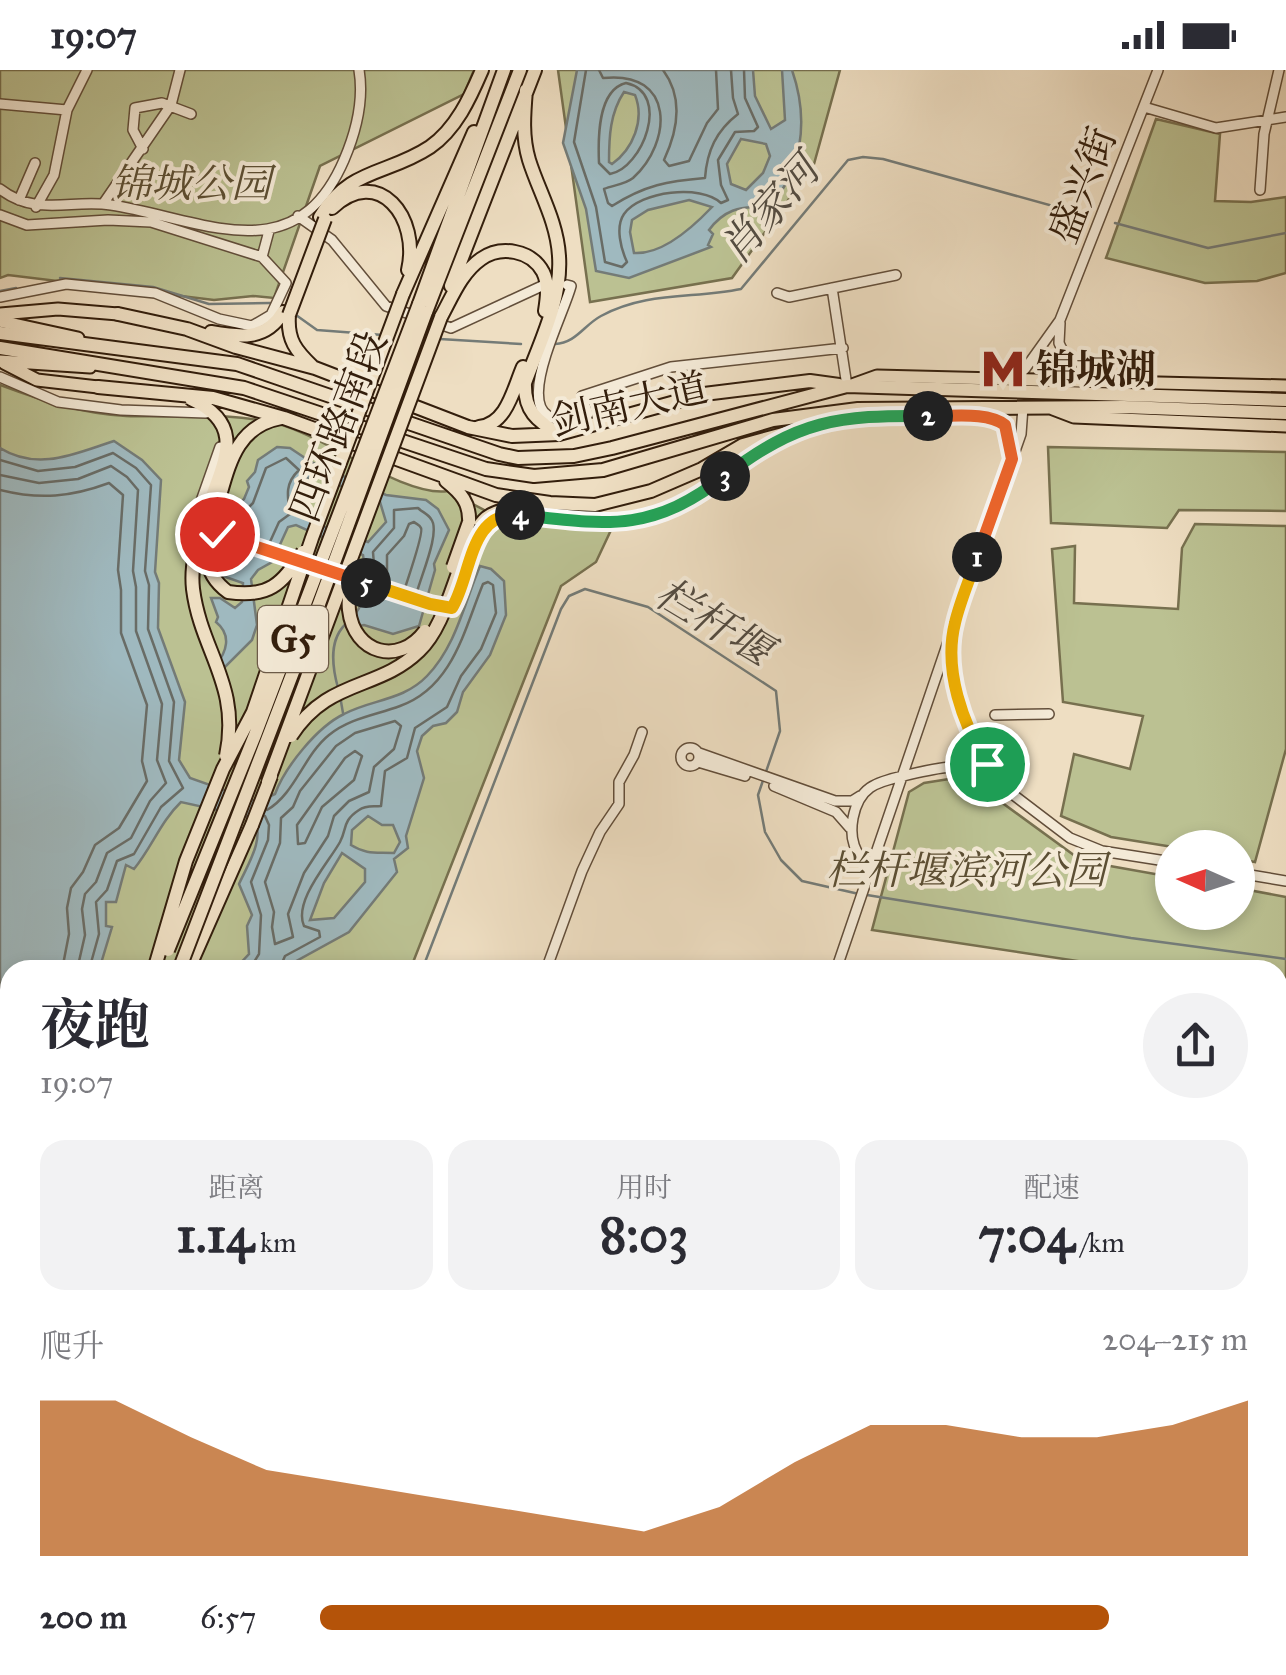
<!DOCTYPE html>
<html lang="zh">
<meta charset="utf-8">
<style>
body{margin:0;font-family:"IM FELL Great Primer","Noto Serif SC",serif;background:#f2f2f3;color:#2b2b33;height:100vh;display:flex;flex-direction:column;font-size:38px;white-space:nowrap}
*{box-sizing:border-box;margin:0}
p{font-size:32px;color:#7c7c81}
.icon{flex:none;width:55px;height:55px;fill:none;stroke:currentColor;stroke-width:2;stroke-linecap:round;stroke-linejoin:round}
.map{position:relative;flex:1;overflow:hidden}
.details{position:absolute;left:0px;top:890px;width:1288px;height:715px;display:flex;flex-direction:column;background:#fff;border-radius:30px 30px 0 0;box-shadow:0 5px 15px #0003}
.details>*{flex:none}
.needle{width:65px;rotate:273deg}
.tools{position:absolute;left:1155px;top:760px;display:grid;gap:20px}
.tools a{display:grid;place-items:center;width:100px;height:100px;border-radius:50%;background:#fff;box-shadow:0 5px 15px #0003;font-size:50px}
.pin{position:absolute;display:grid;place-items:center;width:85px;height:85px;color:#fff;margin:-42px;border:5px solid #fff;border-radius:50%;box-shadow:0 2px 10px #0007}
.km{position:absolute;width:50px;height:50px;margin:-25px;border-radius:50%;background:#222;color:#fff;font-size:28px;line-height:50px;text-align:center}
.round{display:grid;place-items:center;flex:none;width:105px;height:105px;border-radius:52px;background:#f2f2f3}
.head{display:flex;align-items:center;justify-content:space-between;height:170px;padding:0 40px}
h1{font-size:55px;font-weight:700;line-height:75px}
.stats{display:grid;grid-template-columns:repeat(3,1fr);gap:15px;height:170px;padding:10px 40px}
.stats div{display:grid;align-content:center;border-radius:25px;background:#f2f2f3;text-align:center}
.stats b{font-size:50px;font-weight:700}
.stats small{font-size:28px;font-weight:400}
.stats p{font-size:28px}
.chart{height:280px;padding:20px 40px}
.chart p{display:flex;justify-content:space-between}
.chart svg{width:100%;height:180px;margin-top:10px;fill:#b45309;opacity:.7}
ul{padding:0 40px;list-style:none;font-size:32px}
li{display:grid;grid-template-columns:160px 120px 1fr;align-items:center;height:75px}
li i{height:25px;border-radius:12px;background:#b45309}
.status{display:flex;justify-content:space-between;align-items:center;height:70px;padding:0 50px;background:#fff;direction:ltr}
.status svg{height:28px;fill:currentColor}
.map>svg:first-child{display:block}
</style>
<div class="status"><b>19:07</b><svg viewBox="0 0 49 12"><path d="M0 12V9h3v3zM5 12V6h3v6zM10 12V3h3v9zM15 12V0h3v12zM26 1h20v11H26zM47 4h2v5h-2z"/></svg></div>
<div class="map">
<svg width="1286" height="1605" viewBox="0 0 1286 1605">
<rect width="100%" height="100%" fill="#eedec2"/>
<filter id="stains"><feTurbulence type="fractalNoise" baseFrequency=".002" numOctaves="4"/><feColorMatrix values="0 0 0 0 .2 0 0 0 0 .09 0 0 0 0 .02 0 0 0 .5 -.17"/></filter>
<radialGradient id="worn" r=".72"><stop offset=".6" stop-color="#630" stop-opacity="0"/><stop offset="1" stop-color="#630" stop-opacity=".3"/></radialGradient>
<path fill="#bbc192" stroke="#77704f" stroke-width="2.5" d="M 0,0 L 474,0 L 464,24 L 320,96 L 274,228 L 253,226 L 214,230 L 8,205 L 0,208 Z
M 558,0 L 840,0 L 814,94 L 732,208 L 590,232 Z
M 1156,49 L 1220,64 L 1215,131 L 1251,132 L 1286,127 L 1286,203 L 1257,211 L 1205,213 L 1106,188 Z
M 0,315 C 40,330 82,344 126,346 C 175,348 230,341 278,354 C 323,365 405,428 448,421 L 507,452 L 611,460 L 596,492 L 561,516 L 410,900 L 10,900 L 10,1236 L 0,1232 Z
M 1048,377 L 1286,382 L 1286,441 L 1179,440 L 1167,458 L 1051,453 Z
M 1195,454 L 1286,456 L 1286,679 L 1255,792 L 1238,789 L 1238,778 L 1173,777 L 1111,767 L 1061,746 L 1074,684 L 1130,699 L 1143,646 L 1063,632 L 1052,479 L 1075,476 L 1074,533 L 1178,539 L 1182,478 Z
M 949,709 L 975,713 L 1082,791 L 1172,807 L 1172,842 L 1238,842 L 1238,818 L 1286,827 L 1286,923 L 1278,922 L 1278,900 L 1137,900 L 872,860 L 909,722 L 924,713 Z
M 10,1422 L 10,1595 L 441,1595 L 447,1605 L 0,1605 L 0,1446 Z
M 770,1595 L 1072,1595 L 1067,1605 L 795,1605 Z"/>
<path fill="#9fb9bf" stroke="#747b77" stroke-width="2.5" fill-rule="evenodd" d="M 577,0 L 753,0 L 755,26 L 771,59 L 785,50 L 782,0 L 792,0 C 809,49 804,105 763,142 L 763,138 C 740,135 723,141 709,160 L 713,164 L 708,175 L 711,177 L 629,208 L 596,201 L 586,139 L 563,73 ZM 624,22 L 635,25 C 645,50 633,79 612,94 L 609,92 C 609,67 610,43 624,22 ZM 741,69 L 766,74 L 770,86 L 763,103 L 746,120 L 731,114 L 727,94 ZM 689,130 L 712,137 C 693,157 663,185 634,183 L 630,162 L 632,150 L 648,140 Z
M 114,371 L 142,390 L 161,410 L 155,502 L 159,513 L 158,558 L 185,632 L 179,690 L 190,708 L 258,732 L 275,724 C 285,697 317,657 344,644 C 372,629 403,631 427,606 C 456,576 464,534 480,496 L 491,499 L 504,511 L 506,545 L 490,585 L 463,622 L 457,642 L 446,653 L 433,656 L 422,666 L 417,681 L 424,708 L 406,766 L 408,778 L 394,789 L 397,802 L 349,862 L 291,894 L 287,900 L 234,900 L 249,884 L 247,856 L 252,845 L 239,814 C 248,794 265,769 254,748 L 181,732 C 161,751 152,777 134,799 L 126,795 L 116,832 L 106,832 L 106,856 L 112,857 L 99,900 L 10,900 L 10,1163 L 0,1161 L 0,378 C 39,402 76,383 114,371 ZM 368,746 L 382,755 L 393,755 L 400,772 L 394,783 C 376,782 367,785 351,775 L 352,760 ZM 342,783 L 365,799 L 365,812 L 334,848 L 310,850 L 324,813 Z
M 277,377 L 290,378 L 311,392 L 386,425 L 426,430 L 438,439 L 449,460 L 434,494 L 435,500 L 419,556 L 393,564 L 364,555 L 355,557 L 347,551 C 368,538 367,508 363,485 L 296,455 L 288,457 L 272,492 L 258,500 L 251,509 L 257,555 L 252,570 L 222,600 L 215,596 C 227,582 232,565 216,552 L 218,547 L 211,528 L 220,528 L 235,538 L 242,532 L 243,513 L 220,505 L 220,473 L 233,451 L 233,440 L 244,429 L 249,417 L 247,411 L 255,402 L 258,390 ZM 314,405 L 380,432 L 386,452 L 368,472 C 337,461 290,454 299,413 Z"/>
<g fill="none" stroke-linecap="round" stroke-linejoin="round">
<path stroke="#696c66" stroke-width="2.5" d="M 586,0 L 574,72 L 596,137 L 605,192 L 622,197 L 627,192 C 621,179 615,157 624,144 C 640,121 701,114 721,133 L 728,130 L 721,115 L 718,90 L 735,62 L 754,61 L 758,57 L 745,28 L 744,0
M 599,0 L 603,8 C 676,0 672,73 633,108 C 624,115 613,115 604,119 L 608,133 L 612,136 C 645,115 668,111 705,108 C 707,81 716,61 738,44 L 733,28 L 731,0
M 663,0 C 684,28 678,60 664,90 L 669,96 L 689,91 L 707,53 L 718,39 L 716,0
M 626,13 C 672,23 642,99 610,104 L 599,93 C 598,70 597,20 626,13 Z
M 0,390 L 38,401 L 75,397 L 113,383 L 136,398 L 151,415 L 145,501 L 149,515 L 148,559 L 174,632 L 169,691 L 183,718 L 161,737 L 134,784 L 117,791 L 107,820 L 96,832 L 99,864 L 89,900
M 0,405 L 39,413 L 78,409 L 111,396 L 127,407 L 138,420 L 133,501 L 136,517 L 136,561 L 162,634 L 157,690 L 166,713 L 150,731 L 131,768 L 107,783 L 96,812 L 85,824 L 82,839 L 85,865 L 77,900
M 0,420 C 40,430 71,427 109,413 L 123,425 L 118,500 L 121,520 L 121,563 L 147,635 L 142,691 L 147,711 L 119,758 L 95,775 L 83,802 L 71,818 L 67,838 L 69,864 L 62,900
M 237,463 L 242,454 L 243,443 L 253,433 L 266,398 L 286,388 L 299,400 C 285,413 287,425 290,444 L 279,452 L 269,474
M 375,508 L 373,482 L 394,458 L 394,440 L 418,438 C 422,442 428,444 431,449 C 441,461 421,506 417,522
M 387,512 L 387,485 L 404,466 L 409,454 L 414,452 C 416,454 420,455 421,458 C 424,463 408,508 405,518
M 395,651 L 401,656 L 394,679 L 374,697 L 369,722 L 349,731 L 334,746 L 328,766 L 304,803 L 288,844 L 293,867 L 275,874 L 272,857 L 274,842 L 265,812 L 280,773 L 281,748 L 293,737 L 300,721 L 336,676 L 355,663 Z
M 355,681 L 362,686 L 354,710 L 322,737 L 305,773 L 298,774 L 297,755 L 345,688 Z
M 267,740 C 295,724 304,685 329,665 C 350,648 376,645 400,636 C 453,617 464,560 483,514 L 488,512 L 493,515 L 496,543 L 481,579 L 461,606 L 447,637 L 415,658 L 407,688 L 385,701 L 381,736 C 373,737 366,735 359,740 C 342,751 347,759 340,772 C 329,792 293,831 304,856 L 319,861 L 320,867 L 285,886 L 279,900
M 249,900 L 259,884 L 261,845 L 251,812 L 268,770 L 269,755 L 265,746"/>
<path stroke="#747b77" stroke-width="2.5" d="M 1115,153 L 1208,178 L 1286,163
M 60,208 L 153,217 L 209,234 L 270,233
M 0,221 L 16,218
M 296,245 L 317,260 L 383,265
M 440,269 L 521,274
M 555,274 C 576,273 584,255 601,246 C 648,221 693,229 741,219 L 848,90 L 863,87 L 883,89 L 1089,146
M 338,618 C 332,596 328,568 348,552
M 340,626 L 343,643
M 867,825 L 1131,868 L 1286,889
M 422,900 L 561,539 L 569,526 L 585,519 L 648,537 L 776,621 L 780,661 L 758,725 L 765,762 L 781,790 L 802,811 L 859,824
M 0,1239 L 10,1243"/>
<g stroke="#624e3a" stroke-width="12">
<path id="minor" d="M 0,34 L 67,40
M 1144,37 L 1216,58 L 1286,47
M 143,79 L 133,60 L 135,38 L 162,33 L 191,44
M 0,119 C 36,147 71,129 111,135 C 202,149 295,204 344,90 C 356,62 364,30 359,0
M 1260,120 L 1264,64 L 1279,0
M 19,130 L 35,93
M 103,134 L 171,35 L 180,0
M 36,137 L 54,105 L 67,40 L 87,0
M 0,145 L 27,155 L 108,150 L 151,152 L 262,187 L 286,213 L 271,245 L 252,256 L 219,249 L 155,223 L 66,214 L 0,227
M 298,146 L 332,170 L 386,236 L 451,258 L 544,215
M 262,187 L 269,161
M 567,215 L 571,216 C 562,251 493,376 588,344 L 582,326 L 671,297 L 843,278
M 832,218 L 847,316
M 777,223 L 789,227 L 896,205
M 1060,253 L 1059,273 L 1076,309
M 0,307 L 58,332 L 121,340 L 206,343
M 1012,308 L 1025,299 L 1060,250 L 1158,0
M 1023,337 L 1021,364 L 954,555 L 951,587 L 958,625 L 979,681 L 1003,717 L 1070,768 L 1102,781 L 1172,792
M 807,358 L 863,345 L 998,350 L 1005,355 L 1012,389
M 220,377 L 195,448 L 197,457 L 324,499
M 509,444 C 542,444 575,456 609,454 C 682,452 721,402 779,368
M 348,507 L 448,539 L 456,531 L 479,468
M 995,645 L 1049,644
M681 687a9 9 0 1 1 18 0a9 9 0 1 1-18 0Z
M 699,683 L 835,731 L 852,731 L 860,726
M 698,692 L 745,706
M 774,716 L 836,742 L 850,758
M 869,799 C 855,782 849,770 853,748 C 859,717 876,712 903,706 C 936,698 955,694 990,698
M 1238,803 L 1286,811
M 546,900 L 582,801 L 600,762 L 619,734 L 619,712 L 634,685 L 642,662
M 836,900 L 948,572
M 1278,1202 L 1286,1204
M 1278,1216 L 1286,1219
M 0,1453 L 10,1448"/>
</g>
<g stroke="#331e0c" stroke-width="15">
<path id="major" d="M 0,244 L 58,239 L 118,244
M 0,251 L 78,268
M 0,291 L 90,297
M 4,293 L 37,310 L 98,317
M 852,315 L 877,306 L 1286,316
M 1053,339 L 1074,347 L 1286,356
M 1278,1032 L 1286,1005
M 1278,1093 L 1286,1066
M 0,1266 L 10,1270
M 1278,1578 L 1286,1582
M 1274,1595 L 1286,1601"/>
</g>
<g stroke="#331e0c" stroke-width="16">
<path id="highway" d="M 526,20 C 524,44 522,67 529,90 C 539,122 557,151 559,186 C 562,230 540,272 525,313 C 524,341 537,351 559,364
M 332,138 C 379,94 420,148 408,200
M 320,147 C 349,98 388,105 430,77 C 456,59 470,28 482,0
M 451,216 L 535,0
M 403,224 L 474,62
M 419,234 L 504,0
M 426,242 L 520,0
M 118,244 L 187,259 L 236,277 L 315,298 L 468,357 L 512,366 L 559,364 L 704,324 L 810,311 L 839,315
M 289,245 C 287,270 296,281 313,297
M 441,247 C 452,227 461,203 481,189 C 501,175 531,180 543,202 C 549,214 547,228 545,241
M 211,262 C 240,267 266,271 283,242
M 0,263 L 237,294 L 499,384 L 518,388 L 574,386 L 612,378 L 847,316 L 1286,330
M 0,278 L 244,318 L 486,399 L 534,406 L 603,400 L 773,350 L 858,339 L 1124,337 L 1286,343
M 98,317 L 213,328 L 284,348 L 496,425 L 550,433 L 595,435 L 651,421 L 702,399 L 743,375 L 809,357
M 191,329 C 249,356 222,393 207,441
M 479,357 C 507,354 513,320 523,297
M 446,411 C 461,423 470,433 469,452
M 214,445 C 228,404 231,357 281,348
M 463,490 C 484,440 484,443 536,435
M 188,900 L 252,755
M 0,1357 L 10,1332"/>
</g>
<use href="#minor" stroke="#f4ead7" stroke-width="9"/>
<use href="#major" stroke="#eedec2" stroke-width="11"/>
<use href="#highway" stroke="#eedec2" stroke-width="12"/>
<g stroke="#331e0c" stroke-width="6">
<path id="rail" d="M 0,1303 L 10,1307
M 738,1595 L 763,1605"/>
</g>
<use href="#rail" stroke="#f4ead7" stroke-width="2.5" stroke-dasharray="8" stroke-linecap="butt"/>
<g stroke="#331e0c" stroke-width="16" stroke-linecap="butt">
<path id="highway-bridge" d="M 289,245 L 325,149
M 207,441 C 199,466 190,492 193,519 C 201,582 241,615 226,686
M 214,445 C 206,475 199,501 228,522 C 269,528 281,515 303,482
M 453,497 L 469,452
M 353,508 C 350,517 348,530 349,540 C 354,584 399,596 425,561
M 291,666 C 328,608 378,621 419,581 C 442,559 451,519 463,490
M 268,712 L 441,247
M 252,755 L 271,706
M 168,880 L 255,665 L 419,234
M 154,900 L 186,791 L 223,699 L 253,642 L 312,468 L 403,224
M 179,900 L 319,534 L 426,242
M 0,1305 L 10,1279"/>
</g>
<use href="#highway-bridge" stroke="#eedec2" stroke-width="12"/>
</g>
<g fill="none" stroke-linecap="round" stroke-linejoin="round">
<g stroke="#fff" stroke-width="20">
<path id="split-1" d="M 977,487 C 970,509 960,531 955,553 C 943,600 963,654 987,694"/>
</g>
<g stroke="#fff" stroke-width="20">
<path id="split-2" d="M 928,346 C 951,347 986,341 1005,355 L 1012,389 L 977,487"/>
</g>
<g stroke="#fff" stroke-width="20">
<path id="split-3" d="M 725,406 C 798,350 838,345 928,346"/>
</g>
<g stroke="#fff" stroke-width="20">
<path id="split-4" d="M 520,445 C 608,455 651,463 725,406"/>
</g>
<g stroke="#fff" stroke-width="20">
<path id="split-5" d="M 366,513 L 430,534 L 452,538 C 472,505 469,440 520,445"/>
</g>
<g stroke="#fff" stroke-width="20">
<path id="split-6" d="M 217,464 L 366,513"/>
</g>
<use href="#split-1" stroke="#f5b400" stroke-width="12"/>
<use href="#split-2" stroke="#f0652b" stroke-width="12"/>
<use href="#split-3" stroke="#22a559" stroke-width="12"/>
<use href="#split-4" stroke="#22a559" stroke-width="12"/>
<use href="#split-5" stroke="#f5b400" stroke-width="12"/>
<use href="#split-6" stroke="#f0652b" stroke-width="12"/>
</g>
<defs>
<g id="metro-bare" transform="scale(3.45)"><path d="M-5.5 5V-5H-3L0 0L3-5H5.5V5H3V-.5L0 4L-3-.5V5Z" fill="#8f2418" stroke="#f4ead7" stroke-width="2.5" paint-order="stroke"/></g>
</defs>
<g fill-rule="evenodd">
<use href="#metro-bare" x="1003" y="299"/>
</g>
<g text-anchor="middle" stroke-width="8" stroke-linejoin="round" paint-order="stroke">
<rect fill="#f4ead7" stroke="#6d5b49" stroke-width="2.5" x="258" y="536" width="70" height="66" rx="8"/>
<g font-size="38" font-weight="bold" fill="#331e0c">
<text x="293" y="582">G5</text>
</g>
<g font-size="40" font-style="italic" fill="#5c4f34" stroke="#f4ead7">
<text x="191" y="127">锦城公园</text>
<text x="966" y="814">栏杆堰滨河公园</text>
</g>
<g font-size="40" fill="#331e0c" stroke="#f4ead7">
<text transform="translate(1082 115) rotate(-69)" y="14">盛兴街</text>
<text transform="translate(629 334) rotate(-13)" y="14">剑南大道</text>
<text transform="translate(338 356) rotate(-69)" y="14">四环路南段</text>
</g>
<g font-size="40" font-weight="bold" fill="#331e0c" stroke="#f4ead7" text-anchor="start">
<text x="1036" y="313">锦城湖</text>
</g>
<g font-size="42" font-style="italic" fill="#534c42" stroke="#f4ead7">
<text transform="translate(769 139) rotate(-49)" y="15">肖家河</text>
<text transform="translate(714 551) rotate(31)" y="15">栏杆堰</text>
</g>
</g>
<rect width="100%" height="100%" filter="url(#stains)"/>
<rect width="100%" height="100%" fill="url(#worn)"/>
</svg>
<div class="tools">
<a><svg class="needle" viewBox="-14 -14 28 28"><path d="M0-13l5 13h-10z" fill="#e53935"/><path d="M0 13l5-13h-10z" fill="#7c7c81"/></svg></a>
</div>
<div class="pin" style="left:987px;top:694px;background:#1e9e55"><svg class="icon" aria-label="arrive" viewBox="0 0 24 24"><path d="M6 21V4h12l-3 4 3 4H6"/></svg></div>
<div class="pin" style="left:217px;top:464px;background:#d93025"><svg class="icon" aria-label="check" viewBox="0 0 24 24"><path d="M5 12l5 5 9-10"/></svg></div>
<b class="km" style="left:977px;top:487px">1</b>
<b class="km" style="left:928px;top:346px">2</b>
<b class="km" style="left:725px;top:406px">3</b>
<b class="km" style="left:520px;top:445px">4</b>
<b class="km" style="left:366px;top:513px">5</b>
<section class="details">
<div class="head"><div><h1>夜跑</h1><p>19:07</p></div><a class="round"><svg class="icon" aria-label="share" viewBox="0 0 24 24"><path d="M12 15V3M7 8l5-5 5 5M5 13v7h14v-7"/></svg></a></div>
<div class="stats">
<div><p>距离</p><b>1.14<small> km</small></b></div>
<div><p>用时</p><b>8:03</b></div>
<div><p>配速</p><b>7:04<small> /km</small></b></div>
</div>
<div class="chart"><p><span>爬升</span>204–215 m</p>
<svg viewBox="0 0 160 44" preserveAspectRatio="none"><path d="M0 44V6L10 6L20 15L30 23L40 26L50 29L60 32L70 35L80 38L90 32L100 21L110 12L120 12L130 15L140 15L150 12L160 6V44z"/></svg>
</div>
<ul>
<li><b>200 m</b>6:57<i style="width:85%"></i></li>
</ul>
</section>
</div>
